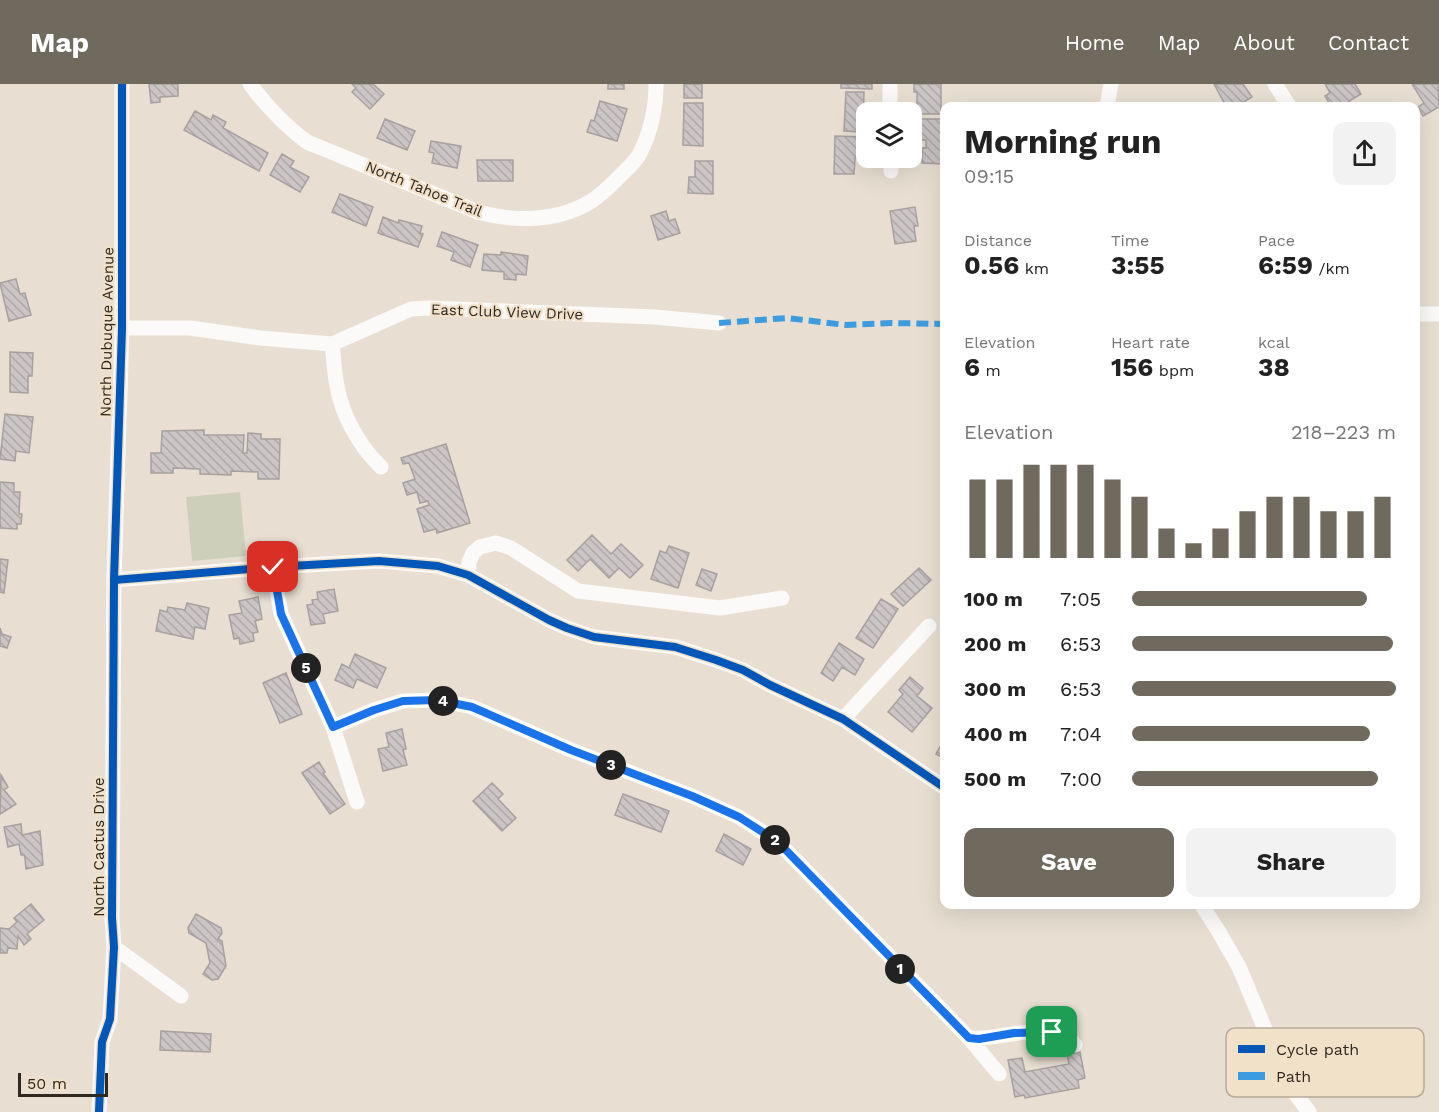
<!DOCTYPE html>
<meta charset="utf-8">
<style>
body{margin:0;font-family:"Work Sans",sans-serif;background:#f2f2f2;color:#222;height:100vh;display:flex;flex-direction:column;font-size:22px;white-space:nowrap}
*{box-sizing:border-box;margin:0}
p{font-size:20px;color:#767676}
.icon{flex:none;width:33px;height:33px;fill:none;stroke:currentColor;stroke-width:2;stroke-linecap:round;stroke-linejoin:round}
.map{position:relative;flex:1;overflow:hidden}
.side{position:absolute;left:940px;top:18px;width:480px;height:807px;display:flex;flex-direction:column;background:#fff;border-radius:12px;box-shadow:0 6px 24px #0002}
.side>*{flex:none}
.fabs{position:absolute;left:856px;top:18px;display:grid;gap:12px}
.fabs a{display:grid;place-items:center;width:66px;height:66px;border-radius:12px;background:#fff;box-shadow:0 6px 24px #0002;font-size:30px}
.scale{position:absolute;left:18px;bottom:15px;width:90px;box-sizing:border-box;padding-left:6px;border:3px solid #2f2920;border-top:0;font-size:16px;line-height:21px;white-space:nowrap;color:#2f2920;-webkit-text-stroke:4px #f1e1c9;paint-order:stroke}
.pin{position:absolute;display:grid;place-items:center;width:51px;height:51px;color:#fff;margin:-26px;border-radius:12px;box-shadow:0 3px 9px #0006}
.km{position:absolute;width:30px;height:30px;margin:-15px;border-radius:50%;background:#222;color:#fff;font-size:16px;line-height:30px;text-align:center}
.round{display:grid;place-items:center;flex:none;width:63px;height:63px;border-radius:12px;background:#f2f2f2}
.summary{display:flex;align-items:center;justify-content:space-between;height:102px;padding:0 24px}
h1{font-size:33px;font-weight:700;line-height:45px}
.figures{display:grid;grid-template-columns:repeat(3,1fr);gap:9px;height:102px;padding:6px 24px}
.figures div{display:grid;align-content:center}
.figures b{font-size:26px;font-weight:700}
.figures small{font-size:16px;font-weight:400}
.figures p{font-size:16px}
.chart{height:168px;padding:12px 24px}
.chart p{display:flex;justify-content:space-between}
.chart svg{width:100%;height:108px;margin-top:6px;stroke:#70695e;stroke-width:6}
.button{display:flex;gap:12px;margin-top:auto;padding:12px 24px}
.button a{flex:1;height:69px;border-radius:12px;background:#70695e;color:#fff;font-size:24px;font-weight:700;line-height:69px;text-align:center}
.button a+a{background:#f2f2f2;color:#222}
ul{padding:0 24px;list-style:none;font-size:20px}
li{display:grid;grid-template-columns:96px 72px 1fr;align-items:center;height:45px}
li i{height:15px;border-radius:8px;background:#70695e}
header{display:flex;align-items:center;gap:36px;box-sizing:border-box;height:84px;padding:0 30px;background:#70695e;color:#fff}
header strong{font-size:28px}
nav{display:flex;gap:33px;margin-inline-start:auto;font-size:21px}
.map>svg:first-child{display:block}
</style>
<header>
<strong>Map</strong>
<nav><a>Home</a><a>Map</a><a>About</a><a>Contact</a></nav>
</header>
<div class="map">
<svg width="1439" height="1028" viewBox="0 0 1439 1028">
<defs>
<pattern id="building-back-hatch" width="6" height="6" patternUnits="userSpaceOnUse" patternTransform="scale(1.5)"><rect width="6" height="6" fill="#cbc6c5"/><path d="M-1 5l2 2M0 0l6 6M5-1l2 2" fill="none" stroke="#afaaa9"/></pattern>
</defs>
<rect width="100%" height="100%" fill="#e8dfd2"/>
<path fill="#cecfba" d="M 240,408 L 246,472 L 192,477 L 186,413 Z"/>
<path fill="url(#building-back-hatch)" stroke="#a6a09f" stroke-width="1.5" d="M 149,0 L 178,0 L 178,12 L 160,13 L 160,18 L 151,19 Z
M 352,0 L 373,0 L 384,10 L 370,25 L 352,8 L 356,4 Z
M 608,0 L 624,0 L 624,5 L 608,5 Z
M 684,0 L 702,0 L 702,14 L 684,14 Z
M 841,0 L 872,0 L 872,5 L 841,4 Z
M 914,0 L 941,0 L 941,30 L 917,30 L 917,8 L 914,8 Z
M 1214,0 L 1243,0 L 1252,13 L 1237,22 L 1226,22 Z
M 1355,0 L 1361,10 L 1349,17 L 1351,21 L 1348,22 L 1331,22 L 1325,12 L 1330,9 L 1325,0 Z
M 1412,0 L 1438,0 L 1439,23 L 1423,32 L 1418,23 L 1424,19 Z
M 846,8 L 864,8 L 863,48 L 844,47 Z
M 600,17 L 627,25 L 617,57 L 587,48 L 591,36 L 594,37 Z
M 684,19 L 703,19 L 703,62 L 683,61 Z
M 195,27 L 211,36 L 213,31 L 226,38 L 223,44 L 268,69 L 259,87 L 184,46 Z
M 385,35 L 415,47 L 407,66 L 377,54 Z
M 916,35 L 945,35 L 945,80 L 922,79 L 922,64 L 926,64 L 926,56 L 916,56 Z
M 835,52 L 865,53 L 864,74 L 855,74 L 854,90 L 834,90 Z
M 431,57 L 461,62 L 457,84 L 432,79 L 434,69 L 429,68 Z
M 282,70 L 294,77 L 290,83 L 309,93 L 300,108 L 270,91 Z
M 477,76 L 513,76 L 513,97 L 478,97 Z
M 695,77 L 713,77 L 713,110 L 688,109 L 689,93 L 695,93 Z
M 340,110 L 373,123 L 366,142 L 332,128 Z
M 915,123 L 918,142 L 914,142 L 916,157 L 895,160 L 890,127 Z
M 666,127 L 669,137 L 675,135 L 680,149 L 658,156 L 651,132 Z
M 383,133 L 398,139 L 399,136 L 422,142 L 420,149 L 423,150 L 418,163 L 378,149 Z
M 442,148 L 478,161 L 470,183 L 451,176 L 454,168 L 437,162 Z
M 501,168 L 528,172 L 526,191 L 516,190 L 516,196 L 504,195 L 504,188 L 482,186 L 484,170 L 501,171 Z
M 16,195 L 20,210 L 25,209 L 31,231 L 9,237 L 0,199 Z
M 10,268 L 33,269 L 32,292 L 28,292 L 28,309 L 10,308 Z
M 5,330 L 33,333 L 29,369 L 16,367 L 15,377 L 0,375 Z
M 204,346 L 204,351 L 244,351 L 243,369 L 247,369 L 248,349 L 261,350 L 261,355 L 280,355 L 279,395 L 258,395 L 258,388 L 231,387 L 231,391 L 200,390 L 200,385 L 173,384 L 173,389 L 151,389 L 151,369 L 161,369 L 162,347 Z
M 446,360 L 470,439 L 437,449 L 436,445 L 424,448 L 417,425 L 429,421 L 428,417 L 420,419 L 417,408 L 407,411 L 403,399 L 415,395 L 409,379 L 403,380 L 401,374 Z
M 0,398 L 14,399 L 14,408 L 20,408 L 19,430 L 22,430 L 21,440 L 17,440 L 17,445 L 0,444 Z
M 592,451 L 611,470 L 621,460 L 643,481 L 630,494 L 619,484 L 609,494 L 590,475 L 578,487 L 567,476 Z
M 669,462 L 689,469 L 678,504 L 651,495 L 660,467 L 666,469 Z
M 0,475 L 8,476 L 4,509 L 0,508 Z
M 919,484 L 931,496 L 903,522 L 891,510 Z
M 702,485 L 717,490 L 711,507 L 696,501 Z
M 334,505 L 338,527 L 323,530 L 325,539 L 311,541 L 307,521 L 313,520 L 312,516 L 318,515 L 317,508 Z
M 258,513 L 262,535 L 255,537 L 258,548 L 253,549 L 254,557 L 240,560 L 239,554 L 234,555 L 229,531 L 242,529 L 239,517 Z
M 881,515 L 898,525 L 873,564 L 856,554 Z
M 187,519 L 209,524 L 205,545 L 195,543 L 193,555 L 156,547 L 160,526 L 167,528 L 168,523 L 185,526 Z
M 0,544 L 2,550 L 11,553 L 7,564 L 0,562 Z
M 839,559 L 864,575 L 855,591 L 842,583 L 833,597 L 821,589 Z
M 355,570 L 386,584 L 377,604 L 357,595 L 353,604 L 335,596 L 342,580 L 349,584 Z
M 286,589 L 302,630 L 280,639 L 263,599 Z
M 910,593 L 923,604 L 917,612 L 932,624 L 912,648 L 888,628 L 903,610 L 899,606 Z
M 402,645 L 406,665 L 403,666 L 407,681 L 383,687 L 378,665 L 389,663 L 386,649 Z
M 945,654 L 945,675 L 936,670 Z
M 319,678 L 325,688 L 323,689 L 345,720 L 330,730 L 302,689 Z
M 1,691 L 8,703 L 4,706 L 16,720 L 0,730 Z
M 1,691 L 8,703 L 4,706 L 16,720 L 0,730 Z
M 492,699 L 503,710 L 498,715 L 516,734 L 502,747 L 473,717 Z
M 623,710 L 669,727 L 661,748 L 615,731 Z
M 21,740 L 22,751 L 40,747 L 43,781 L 26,785 L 25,774 L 24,771 L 21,771 L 19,760 L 8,763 L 4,743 Z
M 724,750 L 751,765 L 743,781 L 716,767 Z
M 31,820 L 44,836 L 27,850 L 31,855 L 24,861 L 18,852 L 17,865 L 8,864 L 7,869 L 0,869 L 0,844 L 9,845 L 17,838 L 14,834 Z
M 196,830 L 221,844 L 222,849 L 218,855 L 222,857 L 226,882 L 218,895 L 212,896 L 203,890 L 210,879 L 206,859 L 189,849 L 188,844 Z
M 161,947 L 211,950 L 210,968 L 160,966 Z
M 1080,968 L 1085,994 L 1078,996 L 1079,1004 L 1025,1014 L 1024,1011 L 1015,1013 L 1008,976 L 1022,974 L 1025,988 L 1069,980 L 1067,970 Z"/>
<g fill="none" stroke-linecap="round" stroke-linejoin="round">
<path stroke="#fcfaf8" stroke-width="15" d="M 250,0 C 267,23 284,41 307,58 L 478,128 C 514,138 557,138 590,118 C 602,111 611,101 621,91 C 627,85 635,78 639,71 C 651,48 656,25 656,0
M 890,0 L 890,28
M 1275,0 L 1289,22
M 1107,22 L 1111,0
M 891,87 L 891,74
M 1416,230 L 1439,230
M 122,244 L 190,244 L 260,254 L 332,260 L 411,225 L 429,224 L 655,233 L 719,239
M 332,260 C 334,274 334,288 337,302 C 342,331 359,362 381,383
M 273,483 L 281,530 L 333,643 L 357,718
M 468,491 L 469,478 L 473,469 L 480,463 L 496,459 L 511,464 L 578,507 L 720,524 L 782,514
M 114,496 L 273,483 L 379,477 L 438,482 L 468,491 L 549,536 L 567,544 L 594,553 L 675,563 L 716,576 L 743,586 L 770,601 L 843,635 L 945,704
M 843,635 L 929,542
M 333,643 L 374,626 L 403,617 L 438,616 L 472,623 L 571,666 L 692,712 L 739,733 L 778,758 L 969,954 L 999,990
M 1201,820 L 1219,848 L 1239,883 L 1288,1000 L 1309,1028
M 114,863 L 181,912
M 969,954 C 999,958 1053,932 1075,961
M 99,1028 L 102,958 L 110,935 L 114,863 L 112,834 L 114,496 L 122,244 L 122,0"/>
<path stroke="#3d9ce0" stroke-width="6" stroke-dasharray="12 6" stroke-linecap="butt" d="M 719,239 L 787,234 L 846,241 L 891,239 L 945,240"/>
<g stroke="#f1e1c9" stroke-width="11">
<path id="cycleway" d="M 114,496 L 273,483 L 379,477 L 438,482 L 468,491 L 549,536 L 567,544 L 594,553 L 675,563 L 716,576 L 743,586 L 770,601 L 843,635 L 945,704
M 99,1028 L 102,958 L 110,935 L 114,863 L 112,834 L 114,496 L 122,244 L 122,0"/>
</g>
<use href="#cycleway" stroke="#0057b8" stroke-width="8"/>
</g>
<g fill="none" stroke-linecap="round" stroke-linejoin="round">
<g stroke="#fff" stroke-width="12">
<path id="route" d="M 273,483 L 281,530 L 333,643 L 374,626 L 403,617 L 438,616 L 472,623 L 571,666 L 692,712 L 739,733 L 778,758 L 969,954 L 979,955 L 1014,949 L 1052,948"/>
</g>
<use href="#route" stroke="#1a73e8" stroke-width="8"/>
</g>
<g text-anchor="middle" stroke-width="4.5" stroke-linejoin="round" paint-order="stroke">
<g font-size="15" fill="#2f2920" stroke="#f1e1c9">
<text transform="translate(424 105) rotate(22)" y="5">North Tahoe Trail</text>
<text transform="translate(507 228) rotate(2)" y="5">East Club View Drive</text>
<text transform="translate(107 248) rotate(-89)" y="5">North Dubuque Avenue</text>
<text transform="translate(99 763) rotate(-90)" y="5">North Cactus Drive</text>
</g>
</g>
<rect x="1226" y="944" width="198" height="69" rx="9" fill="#f1e1c9" stroke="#b7aa96" stroke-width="1.5"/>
<rect x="1238" y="961" width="27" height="8" fill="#0057b8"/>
<rect x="1238" y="988" width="27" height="8" fill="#3d9ce0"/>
<g font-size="16" fill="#2f2920">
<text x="1276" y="971">Cycle path</text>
<text x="1276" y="998">Path</text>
</g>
</svg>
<div class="fabs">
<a><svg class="icon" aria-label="layers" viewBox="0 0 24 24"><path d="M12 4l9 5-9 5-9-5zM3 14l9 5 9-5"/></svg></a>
</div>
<div class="scale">50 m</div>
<div class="pin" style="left:1052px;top:948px;background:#1e9e55"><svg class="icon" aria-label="arrive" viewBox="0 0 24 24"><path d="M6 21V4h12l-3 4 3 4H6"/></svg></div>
<div class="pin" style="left:273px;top:483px;background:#d93025"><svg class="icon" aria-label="check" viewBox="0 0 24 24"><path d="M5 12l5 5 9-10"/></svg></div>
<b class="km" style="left:900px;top:885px">1</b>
<b class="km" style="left:775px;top:756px">2</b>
<b class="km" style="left:611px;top:681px">3</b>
<b class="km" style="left:443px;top:617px">4</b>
<b class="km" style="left:306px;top:584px">5</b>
<section class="side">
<div class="summary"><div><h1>Morning run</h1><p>09:15</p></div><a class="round"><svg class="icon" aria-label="share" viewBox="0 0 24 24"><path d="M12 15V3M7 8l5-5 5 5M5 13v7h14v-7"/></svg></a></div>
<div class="figures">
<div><p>Distance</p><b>0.56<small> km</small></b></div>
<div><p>Time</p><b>3:55</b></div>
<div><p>Pace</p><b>6:59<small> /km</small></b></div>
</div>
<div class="figures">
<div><p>Elevation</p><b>6<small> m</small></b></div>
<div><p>Heart rate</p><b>156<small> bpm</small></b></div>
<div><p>kcal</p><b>38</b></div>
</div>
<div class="chart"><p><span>Elevation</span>218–223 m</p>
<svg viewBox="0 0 160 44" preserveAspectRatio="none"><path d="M5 44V12M15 44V12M25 44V6M35 44V6M45 44V6M55 44V12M65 44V19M75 44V32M85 44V38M95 44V32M105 44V25M115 44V19M125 44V19M135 44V25M145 44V25M155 44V19"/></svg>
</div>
<ul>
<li><b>100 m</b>7:05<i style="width:89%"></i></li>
<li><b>200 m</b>6:53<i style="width:99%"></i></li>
<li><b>300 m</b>6:53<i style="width:100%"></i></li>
<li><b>400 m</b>7:04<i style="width:90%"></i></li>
<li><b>500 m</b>7:00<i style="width:93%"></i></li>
</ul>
<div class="button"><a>Save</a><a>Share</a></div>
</section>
</div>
